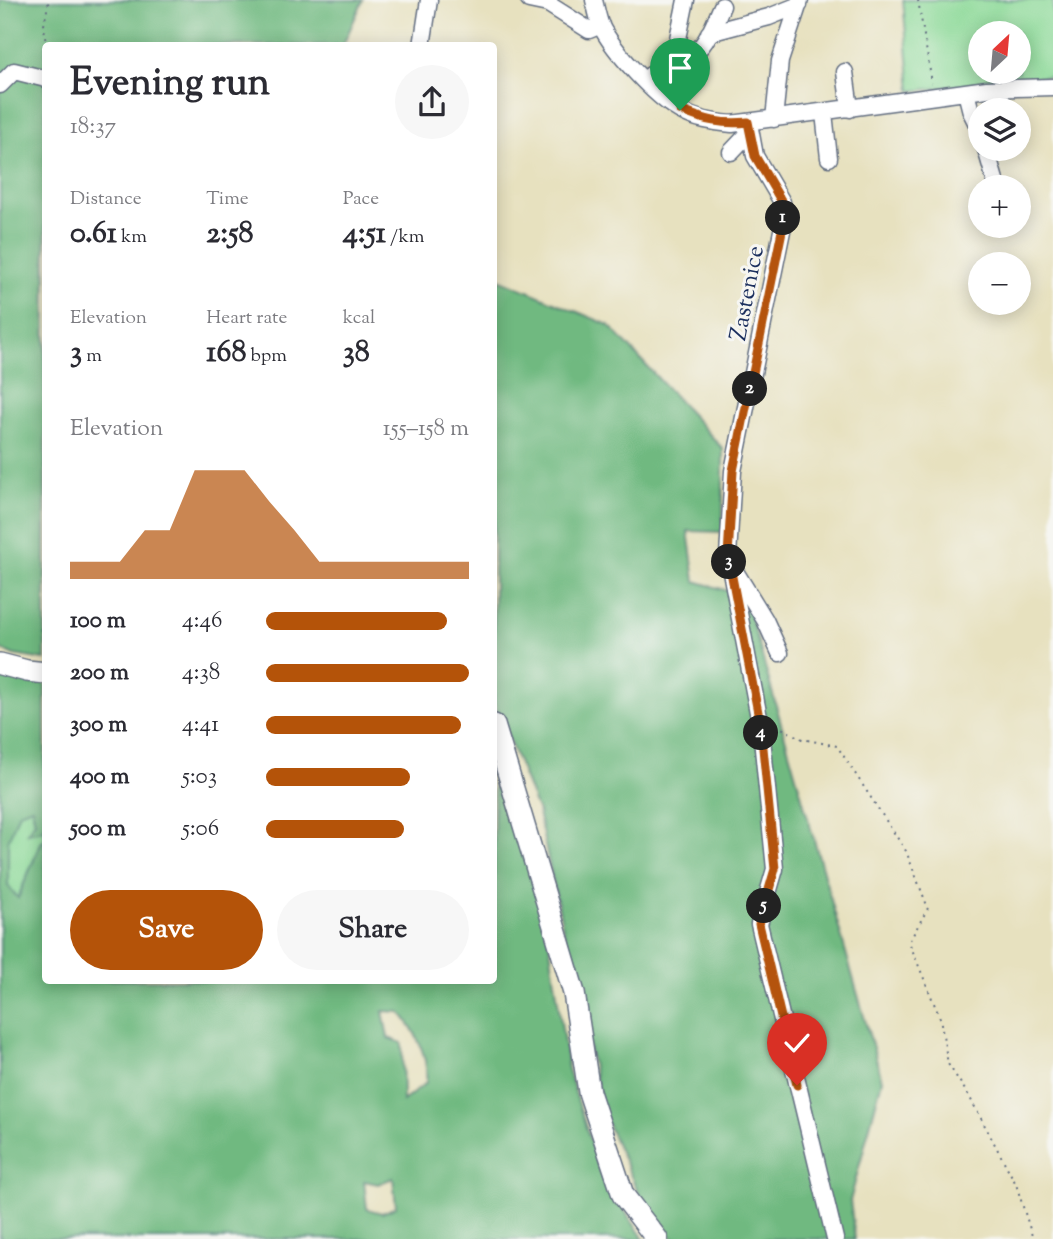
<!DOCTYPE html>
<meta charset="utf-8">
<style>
body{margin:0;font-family:"Sorts Mill Goudy",serif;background:#f7f7f7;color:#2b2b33;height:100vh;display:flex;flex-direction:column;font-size:26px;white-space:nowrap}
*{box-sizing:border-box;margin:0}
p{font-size:23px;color:#7c7c81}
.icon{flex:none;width:38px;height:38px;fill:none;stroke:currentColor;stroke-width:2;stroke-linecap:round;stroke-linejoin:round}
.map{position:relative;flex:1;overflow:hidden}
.details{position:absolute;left:42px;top:42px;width:455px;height:942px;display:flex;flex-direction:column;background:#fff;border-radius:7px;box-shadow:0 4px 18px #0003}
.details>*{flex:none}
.needle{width:46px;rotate:26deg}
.controls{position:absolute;left:968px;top:21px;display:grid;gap:14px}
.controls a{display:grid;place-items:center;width:63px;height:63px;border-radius:50%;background:#fff;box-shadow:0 4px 18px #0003;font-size:35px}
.pin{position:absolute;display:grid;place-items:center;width:60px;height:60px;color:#fff;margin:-72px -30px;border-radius:50% 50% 50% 0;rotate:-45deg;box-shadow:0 0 7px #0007}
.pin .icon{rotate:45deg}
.km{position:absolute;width:35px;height:35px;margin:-18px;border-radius:50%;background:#222;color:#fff;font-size:19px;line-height:35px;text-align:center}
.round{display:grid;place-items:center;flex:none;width:74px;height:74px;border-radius:37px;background:#f7f7f7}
.summary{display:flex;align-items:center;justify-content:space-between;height:119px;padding:0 28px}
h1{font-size:38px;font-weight:800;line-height:52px}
.stats{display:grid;grid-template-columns:repeat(3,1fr);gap:10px;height:119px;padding:7px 28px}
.stats div{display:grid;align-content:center}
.stats b{font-size:30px;font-weight:800}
.stats small{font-size:19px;font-weight:400}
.stats p{font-size:19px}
.chart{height:196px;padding:14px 28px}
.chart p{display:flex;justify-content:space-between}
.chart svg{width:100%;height:126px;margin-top:7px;fill:#b45309;opacity:.7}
.cta{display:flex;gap:14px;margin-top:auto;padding:14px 28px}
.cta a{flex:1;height:80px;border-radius:42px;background:#b45309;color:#fff;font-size:28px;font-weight:800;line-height:80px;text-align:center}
.cta a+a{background:#f7f7f7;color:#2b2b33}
ul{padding:0 28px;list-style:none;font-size:23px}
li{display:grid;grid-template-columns:112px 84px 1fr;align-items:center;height:52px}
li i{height:18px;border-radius:9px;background:#b45309}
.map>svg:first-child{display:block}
</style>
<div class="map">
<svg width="1053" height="1239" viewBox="0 0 1053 1239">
<rect width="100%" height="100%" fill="#f6f6f2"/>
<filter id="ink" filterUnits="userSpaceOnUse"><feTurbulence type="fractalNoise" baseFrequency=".0143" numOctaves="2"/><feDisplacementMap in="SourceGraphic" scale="14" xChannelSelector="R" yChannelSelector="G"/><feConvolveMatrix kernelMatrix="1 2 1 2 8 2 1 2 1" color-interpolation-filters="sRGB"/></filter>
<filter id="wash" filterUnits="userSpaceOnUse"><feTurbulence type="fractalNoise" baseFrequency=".00686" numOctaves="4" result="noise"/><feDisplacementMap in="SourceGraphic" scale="28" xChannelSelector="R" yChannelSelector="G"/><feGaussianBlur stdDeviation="1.57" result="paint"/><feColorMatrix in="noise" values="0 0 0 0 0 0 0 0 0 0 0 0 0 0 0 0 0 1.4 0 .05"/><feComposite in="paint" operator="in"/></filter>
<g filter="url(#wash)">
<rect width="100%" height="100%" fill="#e7e1bf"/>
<path fill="#8bd997" stroke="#53847a" stroke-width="2" fill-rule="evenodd" d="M 903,0 L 1053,0 L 1053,76 L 911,91 ZM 980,33 L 1018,33 L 1018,72 L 980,72 Z
M 32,806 L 35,821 L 42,830 L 45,823 L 45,839 L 41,843 L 18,898 L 8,886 L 8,841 L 18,812 Z"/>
<path fill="#70b980" stroke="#46746f" stroke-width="2" fill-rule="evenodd" d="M 0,0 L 363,0 L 343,45 L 46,46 L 45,660 L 14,655 L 0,649 Z
M 494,277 L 609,325 L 723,449 L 723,532 L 688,531 L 695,581 L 745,596 L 882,1080 L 850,1201 L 855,1239 L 674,1239 L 639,1194 L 603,1114 L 538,812 L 494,702 Z
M 0,674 L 45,684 L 45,823 L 42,830 L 27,833 L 35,821 L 32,807 L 19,812 L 8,841 L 8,886 L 18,898 L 41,843 L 45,839 L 46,980 L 494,980 L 494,731 L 540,881 L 568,1069 L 601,1176 L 644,1239 L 0,1239 ZM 383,1011 L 400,1012 C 416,1030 429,1058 426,1083 L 403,1101 L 402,1043 L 388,1038 ZM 393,1178 L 396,1207 L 382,1213 L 367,1209 L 364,1181 L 378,1184 Z"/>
</g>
<g filter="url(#ink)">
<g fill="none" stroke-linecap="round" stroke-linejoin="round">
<g stroke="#626d80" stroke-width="19">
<path id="minor" d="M 529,0 L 548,4 L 589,30 L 601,25
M 594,0 C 596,8 598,19 601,26 C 614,52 655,96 679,110 C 696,120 713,122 732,124 L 987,89 L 1053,87
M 709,33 L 769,17 L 799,5
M 422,46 L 429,0
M 674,58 C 704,58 711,30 722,6
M 845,72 L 850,109
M 644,80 L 674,58 L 686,0
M 0,85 L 14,71 L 46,79
M 966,92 L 971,112 L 980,130
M 824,113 L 829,158
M 774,119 L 780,61 L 800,0
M 749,123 L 755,156 L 782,202 L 784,221 L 733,471 L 728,556 L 761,728 L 775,869 L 759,924 L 835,1239
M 986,149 L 995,180
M 731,152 L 750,132
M 733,568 L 765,620 L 780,653"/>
</g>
<g stroke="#626d80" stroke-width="24">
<path id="major" d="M 0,664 L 27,671 L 46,673
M 494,725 L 574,993 L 589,1092 L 623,1195 L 657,1239"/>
</g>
<path stroke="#626d80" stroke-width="2" stroke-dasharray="2 5" stroke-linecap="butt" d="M 918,0 L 932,83
M 46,46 L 44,25 L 49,0
M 776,725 L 802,739 L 837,746 L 906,851 L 928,908 L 909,942 L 940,1018 L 948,1064 L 969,1096 L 1016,1184 L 1033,1239"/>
<use href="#minor" stroke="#fff" stroke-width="16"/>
<use href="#major" stroke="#fff" stroke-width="21"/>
</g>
</g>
<g fill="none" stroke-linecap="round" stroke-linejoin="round" filter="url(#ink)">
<g stroke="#fff" stroke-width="14">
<path id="route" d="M 680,110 C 703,120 723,125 748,122 L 755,156 L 782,202 L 784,221 L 733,471 L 728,556 L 761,728 L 775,869 L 759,924 L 797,1085"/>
</g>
<use href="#route" stroke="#b45309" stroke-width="9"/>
</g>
<g text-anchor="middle" stroke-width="6" stroke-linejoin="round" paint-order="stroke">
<g font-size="24" fill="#1b2f5e" stroke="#f6f6f2">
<text transform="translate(746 293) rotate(-79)" y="8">Zastenice</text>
</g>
</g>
</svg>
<div class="controls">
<a><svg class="needle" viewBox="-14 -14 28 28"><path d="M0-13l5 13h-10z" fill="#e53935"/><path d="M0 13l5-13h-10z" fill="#7c7c81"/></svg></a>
<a><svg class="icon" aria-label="layers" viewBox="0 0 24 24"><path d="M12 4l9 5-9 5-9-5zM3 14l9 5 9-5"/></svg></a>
<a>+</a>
<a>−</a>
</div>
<div class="pin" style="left:680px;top:110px;background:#1e9e55"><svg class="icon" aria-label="arrive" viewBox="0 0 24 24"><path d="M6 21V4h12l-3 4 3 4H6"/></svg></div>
<div class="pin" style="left:797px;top:1085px;background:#d93025"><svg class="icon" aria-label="check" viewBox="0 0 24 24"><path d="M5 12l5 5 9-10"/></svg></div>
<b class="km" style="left:783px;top:218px">1</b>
<b class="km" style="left:750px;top:389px">2</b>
<b class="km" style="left:729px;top:562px">3</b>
<b class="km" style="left:761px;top:733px">4</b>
<b class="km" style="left:764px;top:906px">5</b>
<section class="details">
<div class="summary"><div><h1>Evening run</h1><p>18:37</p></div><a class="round"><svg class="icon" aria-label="share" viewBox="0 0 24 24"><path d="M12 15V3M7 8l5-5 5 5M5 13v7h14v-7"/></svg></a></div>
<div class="stats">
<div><p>Distance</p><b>0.61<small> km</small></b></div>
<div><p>Time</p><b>2:58</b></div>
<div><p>Pace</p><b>4:51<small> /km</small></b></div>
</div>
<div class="stats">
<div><p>Elevation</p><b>3<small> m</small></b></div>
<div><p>Heart rate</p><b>168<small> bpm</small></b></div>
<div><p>kcal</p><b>38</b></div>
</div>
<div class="chart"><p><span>Elevation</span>155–158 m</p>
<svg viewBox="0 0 160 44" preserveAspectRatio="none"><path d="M0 44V38L10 38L20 38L30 27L40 27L50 6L60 6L70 6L80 17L90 27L100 38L110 38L120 38L130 38L140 38L150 38L160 38V44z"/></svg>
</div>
<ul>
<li><b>100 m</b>4:46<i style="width:89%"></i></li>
<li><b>200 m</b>4:38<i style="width:100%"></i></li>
<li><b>300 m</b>4:41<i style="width:96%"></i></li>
<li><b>400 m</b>5:03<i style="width:71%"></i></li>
<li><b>500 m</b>5:06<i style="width:68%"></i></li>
</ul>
<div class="cta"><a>Save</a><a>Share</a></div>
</section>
</div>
